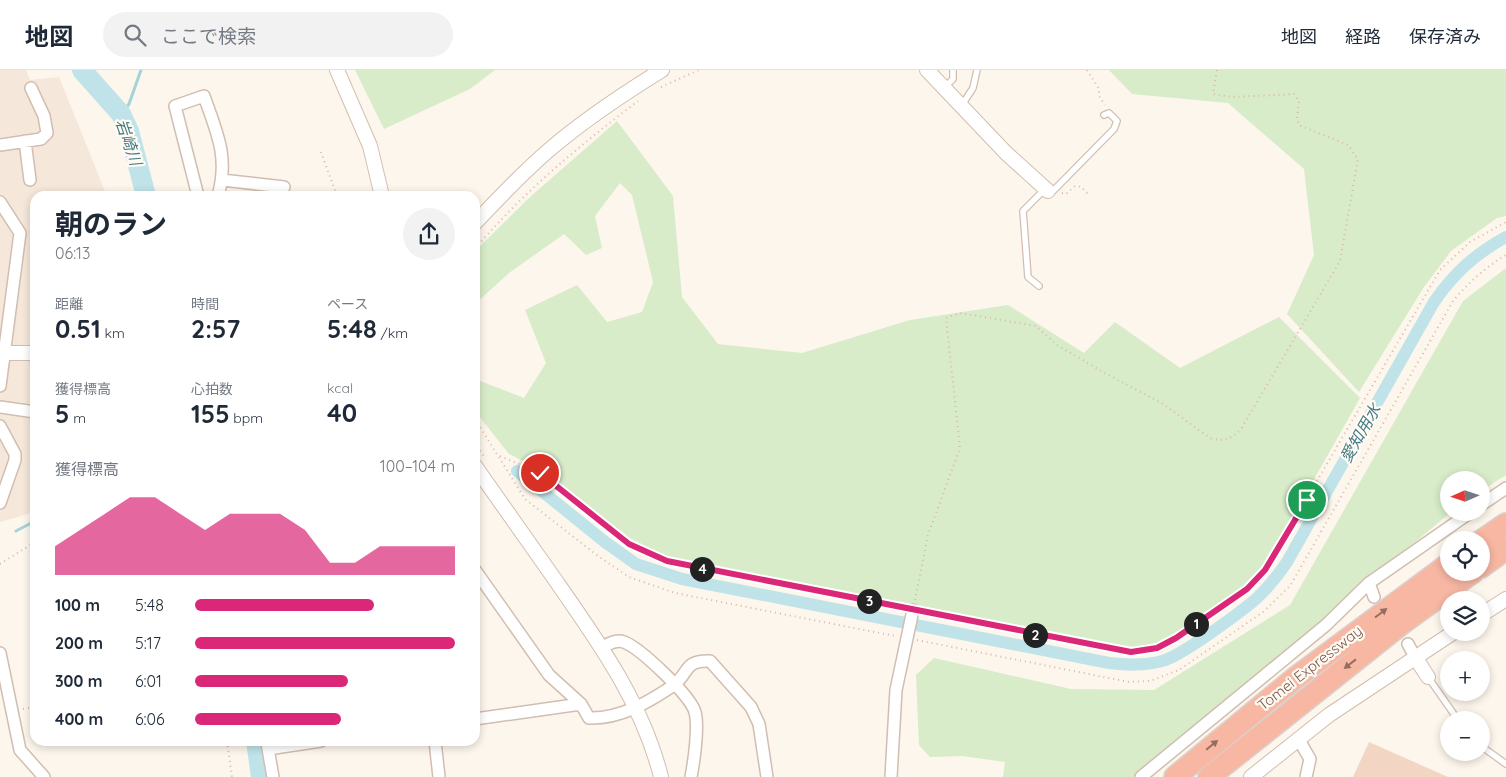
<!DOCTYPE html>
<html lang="ja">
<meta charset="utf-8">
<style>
body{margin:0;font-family:Quicksand,"Noto Sans JP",sans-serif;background:#f2f2f3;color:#1f2937;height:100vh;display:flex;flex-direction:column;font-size:19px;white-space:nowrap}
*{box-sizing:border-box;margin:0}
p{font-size:16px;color:#747a83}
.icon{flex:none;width:28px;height:28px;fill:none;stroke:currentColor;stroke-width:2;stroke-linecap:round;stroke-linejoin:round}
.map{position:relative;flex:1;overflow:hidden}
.side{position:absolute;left:30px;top:121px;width:450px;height:555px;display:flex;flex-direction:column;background:#fff;border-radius:15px;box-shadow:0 2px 8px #0003}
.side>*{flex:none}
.needle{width:32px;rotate:267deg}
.controls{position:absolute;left:1440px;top:401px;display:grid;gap:10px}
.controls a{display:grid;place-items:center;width:50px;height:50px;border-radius:50%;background:#fff;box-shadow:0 2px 8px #0003;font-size:25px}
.pin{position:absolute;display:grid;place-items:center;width:42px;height:42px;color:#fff;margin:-21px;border:2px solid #fff;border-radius:50%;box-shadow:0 1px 5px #0007}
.km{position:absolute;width:25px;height:25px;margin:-12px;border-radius:50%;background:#222;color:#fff;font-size:14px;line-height:25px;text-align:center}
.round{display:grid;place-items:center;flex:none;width:52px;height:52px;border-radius:26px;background:#f2f2f3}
.overview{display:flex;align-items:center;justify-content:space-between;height:85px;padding:0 25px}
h1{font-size:28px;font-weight:700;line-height:38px}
.metrics{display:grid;grid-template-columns:repeat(3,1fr);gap:8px;height:85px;padding:5px 25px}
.metrics div{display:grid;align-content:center}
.metrics b{font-size:25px;font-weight:700}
.metrics small{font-size:14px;font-weight:400}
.metrics p{font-size:14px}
.chart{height:140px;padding:10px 25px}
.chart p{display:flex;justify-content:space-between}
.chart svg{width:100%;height:90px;margin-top:5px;fill:#db2777;opacity:.7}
ul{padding:0 25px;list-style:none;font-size:16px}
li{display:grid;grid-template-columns:80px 60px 1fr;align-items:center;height:38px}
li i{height:12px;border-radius:6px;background:#db2777}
header{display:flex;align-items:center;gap:30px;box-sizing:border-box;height:70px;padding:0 25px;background:#fff;border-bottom:1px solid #e0e1e3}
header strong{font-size:24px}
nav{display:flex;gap:28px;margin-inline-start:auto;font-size:18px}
.search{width:350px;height:45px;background:#f2f2f3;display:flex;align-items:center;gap:12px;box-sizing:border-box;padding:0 18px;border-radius:28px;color:#747a83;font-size:19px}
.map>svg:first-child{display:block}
</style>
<header>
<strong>地図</strong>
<div class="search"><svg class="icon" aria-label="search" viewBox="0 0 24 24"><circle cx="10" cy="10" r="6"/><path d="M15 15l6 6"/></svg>ここで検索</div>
<nav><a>地図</a><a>経路</a><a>保存済み</a></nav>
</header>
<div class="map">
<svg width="1506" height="707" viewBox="0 0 1506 707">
<rect width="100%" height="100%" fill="#fdf6ec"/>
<path fill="#f5e8da" d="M 0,0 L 26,0 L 30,10 L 59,7 L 107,126 L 35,126 L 35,442 L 0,452 Z"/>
<path fill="#d8ecc9" d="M 355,0 L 495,0 L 470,19 L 384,59 Z
M 1109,0 L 1506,0 L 1506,146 L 1497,148 L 1451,181 L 1424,217 L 1359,322 L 1287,244 L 1314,185 L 1304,99 L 1228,33 L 1132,24 Z
M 617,51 L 673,126 L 682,227 L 718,274 L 802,283 L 910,250 L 1008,235 L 1084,283 L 1115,252 L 1180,298 L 1279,247 L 1360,328 L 1264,498 L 1244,516 L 1175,565 L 1157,576 L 1138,579 L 1123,578 L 665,486 L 620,463 L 544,401 L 509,384 L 475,341 L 475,309 L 524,328 L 546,293 L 525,240 L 577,215 L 607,252 L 642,242 L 653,212 L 632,125 L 620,113 L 595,146 L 602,178 L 586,185 L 564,164 L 509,203 L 475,234 L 475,181 L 530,127 Z
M 1506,198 L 1506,405 L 1481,421 L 1481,410 L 1449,410 L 1450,443 L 1133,707 L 1003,707 L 1005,692 L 962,686 L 930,687 L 919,675 L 916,605 L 934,588 L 1071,619 L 1154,620 L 1290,535 L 1463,231 Z"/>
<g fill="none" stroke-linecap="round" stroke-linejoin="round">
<path stroke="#a5d3da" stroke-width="3" d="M 121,44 L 129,34 L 141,0
M 16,461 L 35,451"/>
<path stroke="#bfe3e8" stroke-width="12" d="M 517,401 L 605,472 L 636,494 L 682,509 L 1109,593 C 1127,595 1144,596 1162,591 C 1180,587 1241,542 1257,528 C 1269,517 1278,505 1287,492 L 1434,232 C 1454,203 1475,184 1506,167"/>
<path stroke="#bfe3e8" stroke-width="20" d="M 82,0 L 121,44 L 129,61 L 146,126
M 256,671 L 261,707"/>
</g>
<path fill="#f3d5c3" d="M 1369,672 L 1448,707 L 1353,707 Z"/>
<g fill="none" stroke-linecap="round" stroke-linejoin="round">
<g stroke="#d1beb0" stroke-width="8">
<path id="service" d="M 945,17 L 953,9 L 953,0
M 962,35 L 973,18 L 977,0
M 1048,121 L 1053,121 L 1114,59 L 1117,51 L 1109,43 L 1104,45
M 1039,216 L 1028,207 L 1023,141 L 1045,119
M 1428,607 L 1458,650
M 1481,676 L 1506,694"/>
</g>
<g stroke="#d1beb0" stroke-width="14">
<path id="minor" d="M 25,71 L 30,110
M 0,75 L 41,69 L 47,63 L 44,46 L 31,18
M 222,110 L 284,117
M 198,126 L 175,36 L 204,26 C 217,63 229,87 218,126
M 0,132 L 20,163 L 0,316
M 0,337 L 35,342
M 0,356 L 15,384 L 15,390 L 0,433
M 1481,435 L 1506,418
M 475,500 L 549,605 L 581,634 L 589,648 C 620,649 649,632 674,615 C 689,603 684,590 710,591 L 751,637 L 759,654 L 767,707
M 1369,513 L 1374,527
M 1408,574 L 1415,587
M 602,577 C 609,574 616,569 624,572 C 640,578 690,625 695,642 C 699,657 694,691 691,707
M 0,583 L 20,680 L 44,707
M 475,649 L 581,634
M 1299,670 L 1310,689 L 1306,707
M 435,671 L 439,707
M 267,673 L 273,707
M 268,679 L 321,671
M 891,707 L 896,620 L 913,540
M 1141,707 L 1326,555 L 1369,513 L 1471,442"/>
</g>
<g stroke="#d1beb0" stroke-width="16">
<path id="tertiary" d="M 337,0 L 370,76 L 382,126
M 927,0 L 1006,83 L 1048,121
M 475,153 C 499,128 522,103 549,80 C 584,50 623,24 662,0
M 0,283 L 35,283
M 475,396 C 502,434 529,473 556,511 C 598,571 643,634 661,707
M 1481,545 L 1506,529
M 1415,587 L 1428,607
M 1251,707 L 1329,645 L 1454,562"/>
</g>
<g stroke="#dad1cd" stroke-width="24">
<path id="motorway" d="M 1481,471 L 1506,454
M 1481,497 L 1506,479
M 1175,707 L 1294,609 L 1449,494
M 1209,707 L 1401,554 L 1473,502"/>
</g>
<path stroke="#d9b8a5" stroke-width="2" stroke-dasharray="1 4" stroke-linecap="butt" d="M 1087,0 L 1099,19 L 1099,26 L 1105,35
M 661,17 L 699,0
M 321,82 L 337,126
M 1062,123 L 1066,124 L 1075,116 L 1081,117 L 1090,126
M 475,179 C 522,123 579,76 638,31
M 475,349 L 525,429 L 598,486 L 629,507 L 675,523 L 895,566
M 475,372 L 485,388
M 500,386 L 540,403 L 629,474 L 667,491 L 903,538
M 0,494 L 35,472
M 915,530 L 928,465 L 960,378 L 946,248 L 960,243 L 1036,256 L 1057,275 L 1103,302 L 1163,334 L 1210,368 C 1225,372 1231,369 1241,359 L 1340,191 L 1358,89 L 1348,75 L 1299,55 L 1297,48 L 1299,31 L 1294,24 L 1231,27 L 1213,24 L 1217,0
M 923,542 L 1131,582 C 1140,582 1149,581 1158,578 C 1190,565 1241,525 1265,500 L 1440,200 L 1470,172 L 1506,152
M 917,570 L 1129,612 L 1150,611 L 1179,600 L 1263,542 L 1290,516 L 1453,231 C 1468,213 1486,197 1506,185
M 23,639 L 35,637
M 227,671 L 232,707"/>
<use href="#service" stroke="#fff" stroke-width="5.5"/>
<use href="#minor" stroke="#fff" stroke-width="11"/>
<use href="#tertiary" stroke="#fff" stroke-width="14"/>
<use href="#motorway" stroke="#f7b7a3" stroke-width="21"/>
</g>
<defs><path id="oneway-solid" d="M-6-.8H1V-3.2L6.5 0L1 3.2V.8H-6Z" transform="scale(1.25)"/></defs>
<g fill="#936e5e">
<use href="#oneway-solid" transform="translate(1381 543) rotate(-37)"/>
<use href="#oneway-solid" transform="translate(1350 594) rotate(142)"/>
<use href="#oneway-solid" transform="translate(1212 675) rotate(-39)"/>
</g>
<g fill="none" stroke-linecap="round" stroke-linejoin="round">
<g stroke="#fff" stroke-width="10">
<path id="route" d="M 540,403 L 629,474 L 667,491 L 1131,582 L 1157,578 L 1176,568 L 1247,519 L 1265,500 L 1307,430"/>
</g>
<use href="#route" stroke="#db2777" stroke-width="6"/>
</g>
<g text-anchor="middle" stroke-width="4.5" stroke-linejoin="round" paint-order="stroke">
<g font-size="15" fill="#7a5c4d" stroke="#fffaf3">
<text transform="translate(1310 598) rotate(-38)" y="5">Tomei Expressway</text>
</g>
<g font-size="16" font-style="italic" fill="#437c86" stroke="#fffaf3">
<text transform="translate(129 72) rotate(71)" y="6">岩崎川</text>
<text transform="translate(1360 363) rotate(-60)" y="6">愛知用水</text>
</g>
</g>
</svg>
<div class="controls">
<a><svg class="needle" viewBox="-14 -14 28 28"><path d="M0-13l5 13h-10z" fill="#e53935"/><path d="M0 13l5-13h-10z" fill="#747a83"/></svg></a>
<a><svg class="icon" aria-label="locate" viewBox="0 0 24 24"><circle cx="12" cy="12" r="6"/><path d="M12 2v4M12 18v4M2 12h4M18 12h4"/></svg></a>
<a><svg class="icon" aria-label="layers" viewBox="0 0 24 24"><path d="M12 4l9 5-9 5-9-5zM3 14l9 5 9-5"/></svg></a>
<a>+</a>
<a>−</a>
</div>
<div class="pin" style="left:1307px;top:430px;background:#1e9e55"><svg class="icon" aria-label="arrive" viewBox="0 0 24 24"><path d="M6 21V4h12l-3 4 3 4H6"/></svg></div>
<div class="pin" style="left:540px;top:403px;background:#d93025"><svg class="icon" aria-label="check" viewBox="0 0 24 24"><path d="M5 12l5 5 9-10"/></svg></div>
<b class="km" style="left:1196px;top:554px">1</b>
<b class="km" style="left:1035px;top:565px">2</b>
<b class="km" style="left:869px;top:531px">3</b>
<b class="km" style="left:702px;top:499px">4</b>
<section class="side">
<div class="overview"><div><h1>朝のラン</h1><p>06:13</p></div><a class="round"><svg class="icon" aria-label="share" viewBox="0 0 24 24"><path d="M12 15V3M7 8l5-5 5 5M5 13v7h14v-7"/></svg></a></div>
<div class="metrics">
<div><p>距離</p><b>0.51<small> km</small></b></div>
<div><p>時間</p><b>2:57</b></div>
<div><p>ペース</p><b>5:48<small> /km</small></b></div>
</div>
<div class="metrics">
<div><p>獲得標高</p><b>5<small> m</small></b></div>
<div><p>心拍数</p><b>155<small> bpm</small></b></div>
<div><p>kcal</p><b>40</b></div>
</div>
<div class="chart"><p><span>獲得標高</span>100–104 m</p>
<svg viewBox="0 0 160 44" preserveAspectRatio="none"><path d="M0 44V30L10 22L20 14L30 6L40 6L50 14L60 22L70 14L80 14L90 14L100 22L110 38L120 38L130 30L140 30L150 30L160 30V44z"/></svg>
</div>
<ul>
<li><b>100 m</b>5:48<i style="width:69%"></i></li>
<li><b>200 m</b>5:17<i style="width:100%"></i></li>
<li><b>300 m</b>6:01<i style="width:59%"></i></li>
<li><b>400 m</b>6:06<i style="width:56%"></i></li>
</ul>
</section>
</div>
